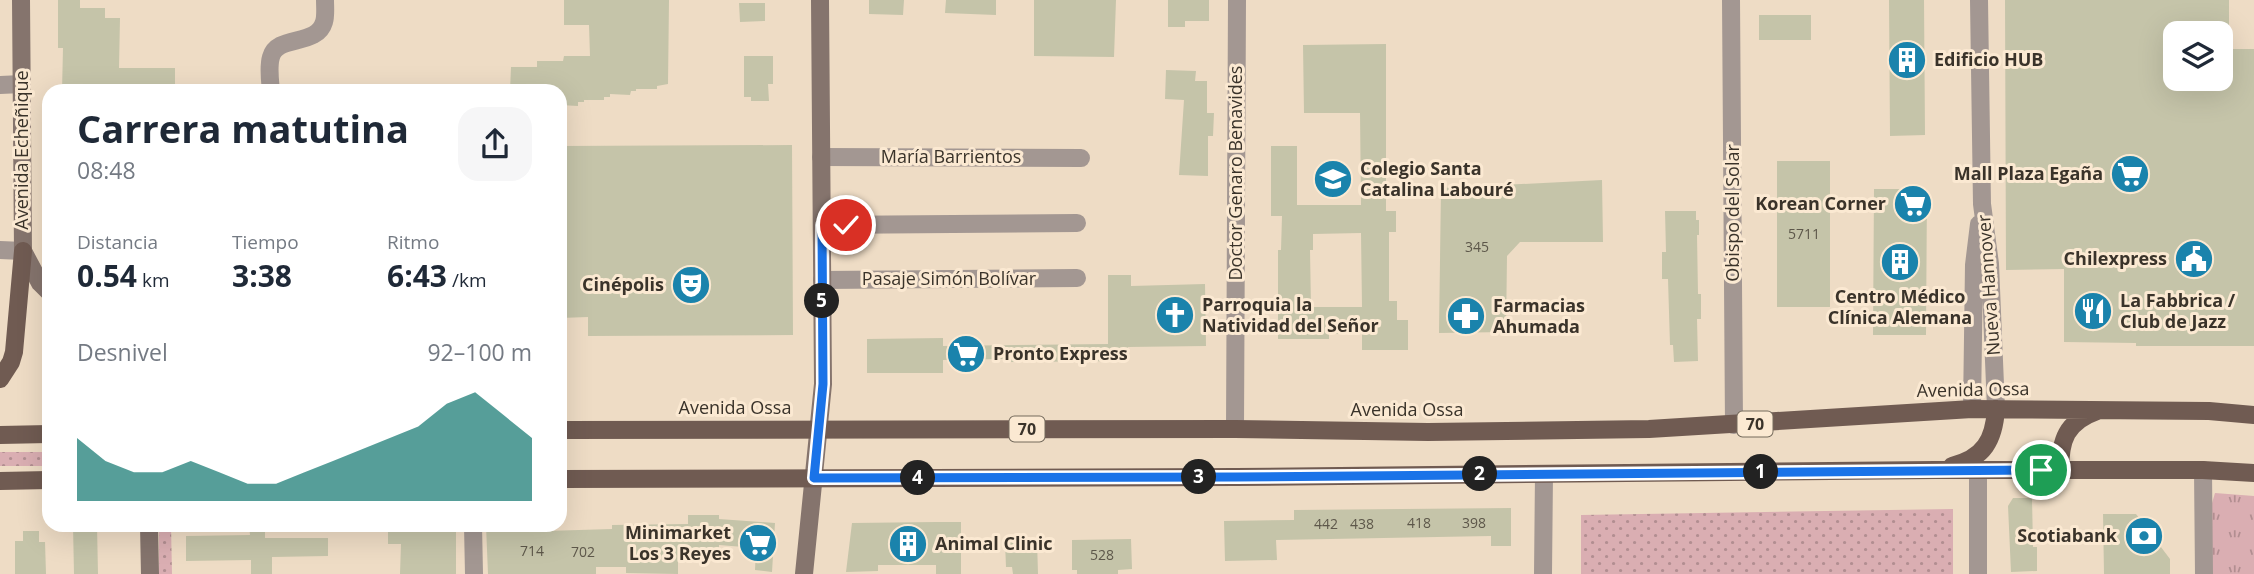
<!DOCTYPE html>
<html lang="es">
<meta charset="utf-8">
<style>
body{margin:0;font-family:"Open Sans",sans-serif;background:#f6f6f7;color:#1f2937;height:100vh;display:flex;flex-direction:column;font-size:26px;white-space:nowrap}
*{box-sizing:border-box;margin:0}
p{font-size:23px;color:#747a83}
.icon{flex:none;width:38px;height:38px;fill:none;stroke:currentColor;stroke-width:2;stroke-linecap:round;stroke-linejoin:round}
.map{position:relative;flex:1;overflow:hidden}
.drawer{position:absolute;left:42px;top:84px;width:525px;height:448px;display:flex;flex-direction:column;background:#fff;border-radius:21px;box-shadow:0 7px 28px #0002}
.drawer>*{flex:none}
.buttons{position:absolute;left:2163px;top:21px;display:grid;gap:14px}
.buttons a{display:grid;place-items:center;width:70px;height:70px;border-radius:14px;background:#fff;box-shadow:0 7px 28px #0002;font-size:35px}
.pin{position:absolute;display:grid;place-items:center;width:60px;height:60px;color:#fff;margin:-30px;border:4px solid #fff;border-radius:50%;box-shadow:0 2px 7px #0007}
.km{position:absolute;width:35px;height:35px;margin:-18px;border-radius:50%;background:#222;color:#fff;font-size:19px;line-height:35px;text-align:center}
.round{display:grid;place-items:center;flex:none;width:74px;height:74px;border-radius:21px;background:#f6f6f7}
.summary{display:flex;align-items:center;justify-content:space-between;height:119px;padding:0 35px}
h1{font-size:38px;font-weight:700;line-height:52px}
.stats{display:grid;grid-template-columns:repeat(3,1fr);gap:10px;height:119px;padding:7px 35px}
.stats div{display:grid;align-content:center}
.stats b{font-size:30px;font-weight:700}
.stats small{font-size:19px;font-weight:400}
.stats p{font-size:19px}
.chart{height:196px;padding:14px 35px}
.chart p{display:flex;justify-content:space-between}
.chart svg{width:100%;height:126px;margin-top:7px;fill:#0f766e;opacity:.7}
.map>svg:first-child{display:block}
</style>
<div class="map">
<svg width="2254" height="574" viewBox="0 0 2254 574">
<defs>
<pattern id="grass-dots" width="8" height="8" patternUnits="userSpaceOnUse" patternTransform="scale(1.75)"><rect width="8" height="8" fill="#daaeb2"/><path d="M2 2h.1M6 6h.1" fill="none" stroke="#b28e91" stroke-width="1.8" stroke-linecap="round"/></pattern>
<pattern id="park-tufts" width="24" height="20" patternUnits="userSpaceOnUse" patternTransform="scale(1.75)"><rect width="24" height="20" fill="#daaeb2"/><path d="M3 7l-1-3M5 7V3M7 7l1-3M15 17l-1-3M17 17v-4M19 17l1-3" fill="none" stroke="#b28e91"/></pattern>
</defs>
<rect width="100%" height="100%" fill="#eedcc5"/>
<path fill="url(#grass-dots)" d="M 0,452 L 49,452 L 49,466 L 0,466 Z
M 1953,509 L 1953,574 L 1581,574 L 1581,515 Z
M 159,525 L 171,525 L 172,574 L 159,574 Z"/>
<path fill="url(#park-tufts)" d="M 2215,493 L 2254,496 L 2254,574 L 2211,574 L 2209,513 Z"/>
<path fill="#c5c4a9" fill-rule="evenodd" d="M 58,0 L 80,0 L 80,8 L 105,8 L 105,18 L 120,18 L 119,68 L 175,68 L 175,91 L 62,91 L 63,48 L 58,48 Z
M 564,0 L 669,0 L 668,84 L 657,86 L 657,89 L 636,89 L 636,91 L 631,91 L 630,95 L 610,94 L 610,97 L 604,97 L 604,100 L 584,100 L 584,102 L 578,102 L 578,106 L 560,105 L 560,91 L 510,91 L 511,67 L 537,67 L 537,61 L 563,61 L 564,56 L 590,56 L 589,25 L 564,25 Z
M 869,0 L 904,0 L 903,15 L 869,14 Z
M 946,0 L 996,0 L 996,15 L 945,13 Z
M 1034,0 L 1116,0 L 1114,57 L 1034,56 Z
M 1168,0 L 1209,0 L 1209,21 L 1185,21 L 1185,27 L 1168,27 Z
M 1889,0 L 1924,0 L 1925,135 L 1890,136 Z
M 2005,0 L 2229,0 L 2229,33 L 2175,33 L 2175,79 L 2221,79 L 2221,49 L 2254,49 L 2254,346 L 2136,346 L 2136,343 L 2064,342 L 2064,269 L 2006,270 Z
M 739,3 L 765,3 L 765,21 L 740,22 Z
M 1759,15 L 1811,15 L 1811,40 L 1759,40 Z
M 1386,44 L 1386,211 L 1396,211 L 1396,232 L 1389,232 L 1389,301 L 1397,301 L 1397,320 L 1408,320 L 1408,350 L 1362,350 L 1362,334 L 1329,334 L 1329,339 L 1278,339 L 1278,250 L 1281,250 L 1282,216 L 1271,216 L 1271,146 L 1297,146 L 1297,205 L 1361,205 L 1360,113 L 1304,113 L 1303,45 ZM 1361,233 L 1362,307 L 1311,307 L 1310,250 L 1313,250 L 1313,234 Z
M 744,56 L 773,56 L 773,84 L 768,84 L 769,101 L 751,101 L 751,97 L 744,97 Z
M 1166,70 L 1196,71 L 1195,81 L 1207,81 L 1207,113 L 1214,113 L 1213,136 L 1208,136 L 1208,176 L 1179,175 L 1184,100 L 1165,99 Z
M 792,145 L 793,335 L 588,336 L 588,317 L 560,318 L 560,146 Z
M 1777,161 L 1830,161 L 1830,307 L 1777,307 Z
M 1602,180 L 1603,242 L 1520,242 L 1507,256 L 1506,332 L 1439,333 L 1441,188 Z
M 1874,189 L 1927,189 L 1926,335 L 1873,335 Z
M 1665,211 L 1696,211 L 1696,220 L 1699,220 L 1699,235 L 1697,235 L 1698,294 L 1701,294 L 1701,319 L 1697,319 L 1698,361 L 1674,362 L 1673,345 L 1670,345 L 1668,279 L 1662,279 L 1662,252 L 1666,252 Z
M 1108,275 L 1131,275 L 1131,286 L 1205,284 L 1206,346 L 1128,347 L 1128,361 L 1006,362 L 1006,359 L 943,360 L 943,373 L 867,373 L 867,339 L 943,338 L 943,346 L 1108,344 Z
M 2013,498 L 2032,498 L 2033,547 L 2037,547 L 2037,571 L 2011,572 L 2008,506 Z
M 1511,508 L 1511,546 L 1491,546 L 1491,536 L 1276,540 L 1277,560 L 1225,561 L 1224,521 L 1294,520 L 1294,510 Z
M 2103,514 L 2136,514 L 2170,559 L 2170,574 L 2104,574 Z
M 688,515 L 719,515 L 719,519 L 775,523 L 772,572 L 755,570 L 756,548 L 719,545 L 719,557 L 678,557 L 678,574 L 626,573 L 626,567 L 596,567 L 596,574 L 488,574 L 486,525 L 545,525 L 546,531 L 612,529 L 612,525 L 688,524 Z
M 936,522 L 961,522 L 961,574 L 936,574 L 936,565 L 878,565 L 878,571 L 846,572 L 852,523 Z
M 73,525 L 97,525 L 98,574 L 74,574 Z
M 249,525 L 265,525 L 265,538 L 328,538 L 328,556 L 272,557 L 272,574 L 251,574 L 251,560 L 186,561 L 186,536 L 250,535 Z
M 388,525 L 456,525 L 456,574 L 400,574 L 401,544 L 388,544 Z
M 23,531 L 39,531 L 39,542 L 45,542 L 46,574 L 15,574 L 15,541 L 23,541 Z
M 1131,539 L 1132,569 L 1118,570 L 1118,574 L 1077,574 L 1077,570 L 1072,570 L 1072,540 Z
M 1037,540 L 1038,574 L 1013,574 L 1012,567 L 1006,567 L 1005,542 Z"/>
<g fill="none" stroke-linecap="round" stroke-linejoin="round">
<path stroke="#a39792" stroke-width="18" d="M 1731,0 L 1734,425
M 1979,0 L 1982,204 L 1990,264 L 1996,409
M 0,85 L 22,84
M 271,91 C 270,81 268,67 271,57 C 277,34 317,47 324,22 C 326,16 325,7 325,0
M 821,157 L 1081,158
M 822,225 L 1077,223
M 0,250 L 23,251
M 822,280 L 1077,278
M 1972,409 L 1974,265 L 1979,224
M 1235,429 L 1237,0
M 1978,470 L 1978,574
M 2203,470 L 2204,574
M 473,525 L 474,574
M 1543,574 L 1544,474"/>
<path stroke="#85746d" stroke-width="18" d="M 21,0 L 23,251 L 40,283 L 49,292
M 149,525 L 150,574
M 804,574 L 823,384 L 820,0"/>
<path stroke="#705b52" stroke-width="18" d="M 0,379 L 11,362 L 14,352 L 23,251
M 560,430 L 1235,429 L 1428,432 L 1649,429 L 1972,409 L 2209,411 L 2254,415
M 0,435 L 49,434
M 1952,466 C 1984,458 1994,440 1996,409
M 2060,471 C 2060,440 2066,422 2097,411
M 560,479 L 1236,477 L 1935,470 L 2203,470 L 2254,473
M 0,481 L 49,480"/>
</g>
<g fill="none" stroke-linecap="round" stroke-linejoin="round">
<g stroke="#fff" stroke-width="14">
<path id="route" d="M 846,225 L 822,225 L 823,384 L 814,478 L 1236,477 L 2041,470"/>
</g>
<use href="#route" stroke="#1a73e8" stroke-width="9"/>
</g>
<defs>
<g id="building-disc" transform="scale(2.0125)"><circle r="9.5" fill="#1a83ac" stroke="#fbe9d2"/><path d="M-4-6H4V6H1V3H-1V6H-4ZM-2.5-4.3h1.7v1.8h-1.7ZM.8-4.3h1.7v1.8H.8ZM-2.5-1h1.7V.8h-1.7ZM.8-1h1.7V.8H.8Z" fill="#fff"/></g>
<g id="supermarket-disc" transform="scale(2.0125)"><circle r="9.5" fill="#1a83ac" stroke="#fbe9d2"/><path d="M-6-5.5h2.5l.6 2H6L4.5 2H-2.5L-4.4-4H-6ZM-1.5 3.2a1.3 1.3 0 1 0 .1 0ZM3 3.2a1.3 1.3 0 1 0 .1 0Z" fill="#fff"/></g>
<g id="school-disc" transform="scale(2.0125)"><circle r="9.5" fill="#1a83ac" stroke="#fbe9d2"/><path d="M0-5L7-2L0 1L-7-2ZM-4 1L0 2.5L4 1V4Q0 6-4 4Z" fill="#fff"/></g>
<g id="civic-disc" transform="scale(2.0125)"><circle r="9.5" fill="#1a83ac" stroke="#fbe9d2"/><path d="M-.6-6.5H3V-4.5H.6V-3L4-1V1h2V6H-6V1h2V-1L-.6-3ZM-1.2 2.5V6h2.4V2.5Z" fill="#fff"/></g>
<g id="theatre-disc" transform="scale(2.0125)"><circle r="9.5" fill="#1a83ac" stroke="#fbe9d2"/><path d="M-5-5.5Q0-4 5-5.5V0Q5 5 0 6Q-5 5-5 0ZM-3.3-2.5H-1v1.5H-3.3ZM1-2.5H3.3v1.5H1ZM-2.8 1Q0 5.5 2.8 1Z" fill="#fff"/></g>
<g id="restaurant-disc" transform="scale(2.0125)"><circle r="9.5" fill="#1a83ac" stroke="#fbe9d2"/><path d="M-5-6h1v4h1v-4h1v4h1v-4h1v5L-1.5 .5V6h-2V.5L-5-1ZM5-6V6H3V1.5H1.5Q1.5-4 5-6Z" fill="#fff"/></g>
<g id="church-disc" transform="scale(2.0125)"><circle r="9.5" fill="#1a83ac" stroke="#fbe9d2"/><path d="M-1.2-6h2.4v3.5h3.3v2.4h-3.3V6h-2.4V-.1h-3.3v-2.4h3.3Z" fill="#fff"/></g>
<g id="pharmacy-disc" transform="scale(2.0125)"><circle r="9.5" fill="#1a83ac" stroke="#fbe9d2"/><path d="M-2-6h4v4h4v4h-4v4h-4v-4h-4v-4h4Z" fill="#fff"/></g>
<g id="bank-disc" transform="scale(2.0125)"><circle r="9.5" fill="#1a83ac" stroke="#fbe9d2"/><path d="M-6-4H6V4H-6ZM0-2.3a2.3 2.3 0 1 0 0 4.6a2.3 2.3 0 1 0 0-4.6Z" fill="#fff"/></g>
</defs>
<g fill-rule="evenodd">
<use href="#building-disc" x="1907" y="60"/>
<use href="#supermarket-disc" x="2130" y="174"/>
<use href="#school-disc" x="1333" y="179"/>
<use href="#supermarket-disc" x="1913" y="204"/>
<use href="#civic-disc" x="2194" y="259"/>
<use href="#building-disc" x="1900" y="262"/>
<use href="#theatre-disc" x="691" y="285"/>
<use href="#restaurant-disc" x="2093" y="311"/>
<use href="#church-disc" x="1175" y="315"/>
<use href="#pharmacy-disc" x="1466" y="316"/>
<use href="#supermarket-disc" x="966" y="354"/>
<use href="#bank-disc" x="2144" y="536"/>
<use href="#supermarket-disc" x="758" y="543"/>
<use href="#building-disc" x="908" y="544"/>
</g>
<g text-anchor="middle" stroke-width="6" stroke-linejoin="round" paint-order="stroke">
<g font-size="14" fill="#5d574a">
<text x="1804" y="239">5711</text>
<text x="1477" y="252">345</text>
<text x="1419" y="528">418</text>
<text x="1474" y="528">398</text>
<text x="1326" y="529">442</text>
<text x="1362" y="529">438</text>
<text x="532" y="556">714</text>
<text x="583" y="557">702</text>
<text x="1102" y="560">528</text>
</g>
<g fill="#fbe9d2" stroke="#746a5c" stroke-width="2">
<rect x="1737.5" y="411.5" width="35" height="25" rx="5"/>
<rect x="1009.5" y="416.5" width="35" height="25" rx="5"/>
</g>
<g font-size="16" font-weight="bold" fill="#3a332a">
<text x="1755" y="430">70</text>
<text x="1027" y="435">70</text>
</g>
<g font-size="18" font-weight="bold" fill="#3a332a" stroke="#fbe9d2" text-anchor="start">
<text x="1934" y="66">Edificio HUB</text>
<text x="1360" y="175">Colegio Santa<tspan x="1360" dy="21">Catalina Labouré</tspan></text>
<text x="2103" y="180" text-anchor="end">Mall Plaza Egaña</text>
<text x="1886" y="210" text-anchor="end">Korean Corner</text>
<text x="2167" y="265" text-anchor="end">Chilexpress</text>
<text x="664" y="291" text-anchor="end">Cinépolis</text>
<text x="1900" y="303" text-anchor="middle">Centro Médico<tspan x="1900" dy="21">Clínica Alemana</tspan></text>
<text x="2120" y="307">La Fabbrica /<tspan x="2120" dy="21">Club de Jazz</tspan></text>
<text x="1202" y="311">Parroquia la<tspan x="1202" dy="21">Natividad del Señor</tspan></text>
<text x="1493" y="312">Farmacias<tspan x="1493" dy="21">Ahumada</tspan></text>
<text x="993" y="360">Pronto Express</text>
<text x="731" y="539" text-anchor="end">Minimarket<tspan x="731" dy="21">Los 3 Reyes</tspan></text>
<text x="2117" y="542" text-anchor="end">Scotiabank</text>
<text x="935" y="550">Animal Clinic</text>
</g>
<g font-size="18" fill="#3a332a" stroke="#fbe9d2">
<text transform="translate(22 150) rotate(-90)" y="6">Avenida Echeñique</text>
<text x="951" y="163">María Barrientos</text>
<text transform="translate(1236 173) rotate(-90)" y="6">Doctor Genaro Benavides</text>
<text transform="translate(1733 213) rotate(-90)" y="6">Obispo del Solar</text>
<text x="949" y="285">Pasaje Simón Bolívar</text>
<text transform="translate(1989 285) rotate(-94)" y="6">Nueva Hannover</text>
<text transform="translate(1973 390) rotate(-1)" y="6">Avenida Ossa</text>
<text x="735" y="414">Avenida Ossa</text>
<text x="1407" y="416">Avenida Ossa</text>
</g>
</g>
</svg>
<div class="buttons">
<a><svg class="icon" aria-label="layers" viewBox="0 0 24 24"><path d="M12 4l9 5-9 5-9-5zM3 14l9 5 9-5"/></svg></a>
</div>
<div class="pin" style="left:2041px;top:470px;background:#1e9e55"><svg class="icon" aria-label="arrive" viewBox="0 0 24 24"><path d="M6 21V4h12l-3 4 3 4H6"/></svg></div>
<div class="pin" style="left:846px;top:225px;background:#d93025"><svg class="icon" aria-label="check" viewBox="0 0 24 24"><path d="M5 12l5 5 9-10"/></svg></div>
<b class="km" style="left:1761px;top:472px">1</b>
<b class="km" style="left:1480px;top:474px">2</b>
<b class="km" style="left:1199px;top:477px">3</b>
<b class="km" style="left:918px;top:478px">4</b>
<b class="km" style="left:822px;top:301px">5</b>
<section class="drawer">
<div class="summary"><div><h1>Carrera matutina</h1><p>08:48</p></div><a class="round"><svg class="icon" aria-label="share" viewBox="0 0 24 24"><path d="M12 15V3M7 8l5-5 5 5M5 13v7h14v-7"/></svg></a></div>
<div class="stats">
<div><p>Distancia</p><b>0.54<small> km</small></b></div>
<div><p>Tiempo</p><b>3:38</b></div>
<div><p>Ritmo</p><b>6:43<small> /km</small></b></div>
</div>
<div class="chart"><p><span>Desnivel</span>92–100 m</p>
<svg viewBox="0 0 160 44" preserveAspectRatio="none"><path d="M0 44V22L10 30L20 34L30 34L40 30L50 34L60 38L70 38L80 34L90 30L100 26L110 22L120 18L130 10L140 6L150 14L160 22V44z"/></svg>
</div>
</section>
</div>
